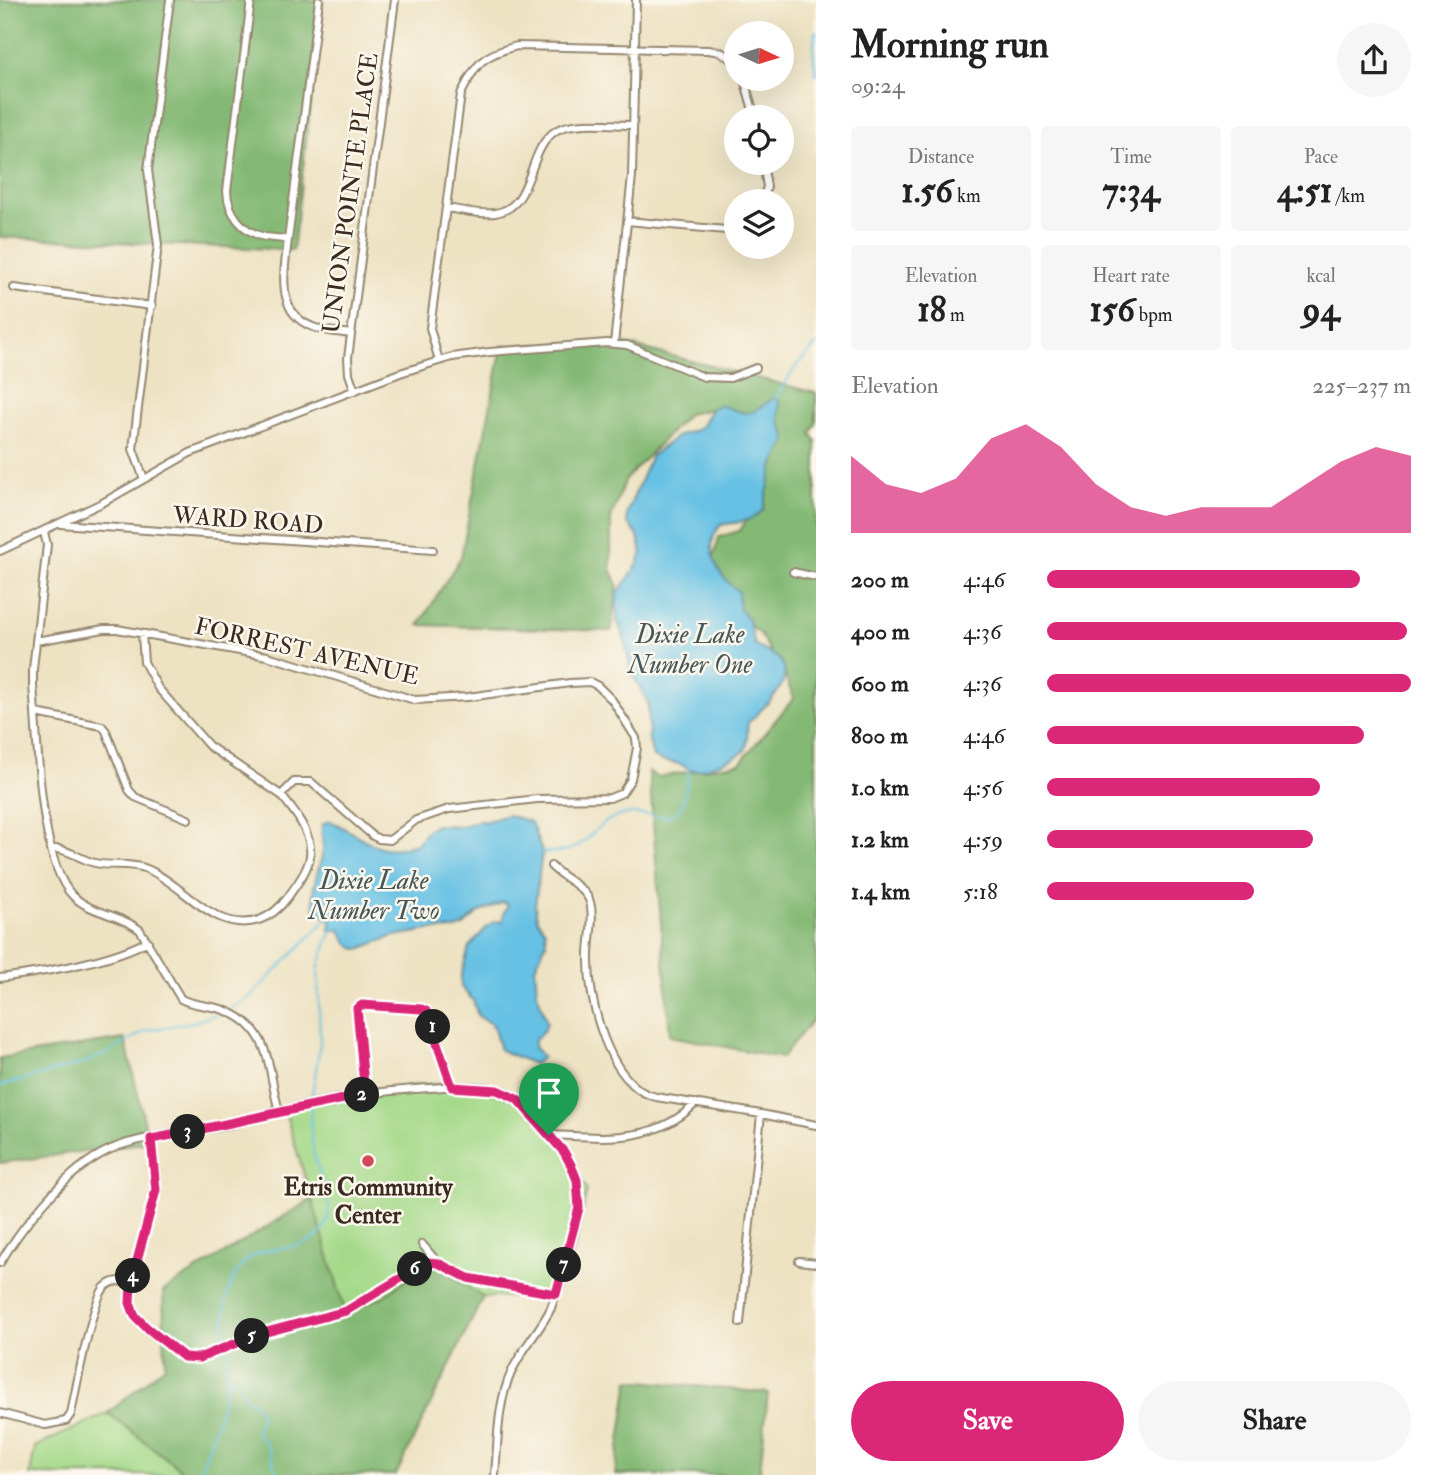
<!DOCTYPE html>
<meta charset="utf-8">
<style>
body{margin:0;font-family:"IM FELL Double Pica",serif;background:#f6f6f6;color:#222;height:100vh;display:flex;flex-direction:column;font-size:26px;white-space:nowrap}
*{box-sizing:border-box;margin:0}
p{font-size:23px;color:#767676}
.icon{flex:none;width:38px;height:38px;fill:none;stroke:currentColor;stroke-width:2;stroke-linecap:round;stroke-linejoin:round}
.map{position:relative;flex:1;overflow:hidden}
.details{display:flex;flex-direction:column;background:#fff;width:630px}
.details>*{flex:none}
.needle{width:46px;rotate:94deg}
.tools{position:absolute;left:724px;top:21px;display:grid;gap:14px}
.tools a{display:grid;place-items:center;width:70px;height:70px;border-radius:50%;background:#fff;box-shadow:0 7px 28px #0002;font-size:35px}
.pin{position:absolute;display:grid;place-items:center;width:60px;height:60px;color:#fff;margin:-72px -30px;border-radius:50% 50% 50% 0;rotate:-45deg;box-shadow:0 0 7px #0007}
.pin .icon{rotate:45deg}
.km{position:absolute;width:35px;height:35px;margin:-18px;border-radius:50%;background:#222;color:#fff;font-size:19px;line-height:35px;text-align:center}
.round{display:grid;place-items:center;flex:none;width:74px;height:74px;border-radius:37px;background:#f6f6f6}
.headline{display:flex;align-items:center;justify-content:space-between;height:119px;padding:0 35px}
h1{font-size:38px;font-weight:700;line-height:52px}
.figures{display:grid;grid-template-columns:repeat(3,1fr);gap:10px;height:119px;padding:7px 35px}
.figures div{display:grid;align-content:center;border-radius:7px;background:#f6f6f6;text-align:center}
.figures b{font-size:35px;font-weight:700}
.figures small{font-size:19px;font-weight:400}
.figures p{font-size:19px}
.chart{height:196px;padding:14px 35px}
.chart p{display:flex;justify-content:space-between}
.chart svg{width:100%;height:126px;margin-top:7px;fill:#db2777;opacity:.7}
.primary-button{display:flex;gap:14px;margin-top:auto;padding:14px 35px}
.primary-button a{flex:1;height:80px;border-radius:42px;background:#db2777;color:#fff;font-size:28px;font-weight:700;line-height:80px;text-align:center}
.primary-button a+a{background:#f6f6f6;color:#222}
ul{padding:0 35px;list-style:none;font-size:23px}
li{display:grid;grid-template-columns:112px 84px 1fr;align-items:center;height:52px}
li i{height:18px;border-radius:9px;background:#db2777}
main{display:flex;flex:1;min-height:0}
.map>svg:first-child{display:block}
</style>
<main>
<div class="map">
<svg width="816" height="1475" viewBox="0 0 816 1475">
<rect width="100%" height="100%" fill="#fbf7ec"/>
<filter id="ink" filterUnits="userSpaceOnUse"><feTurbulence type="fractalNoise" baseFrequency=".0143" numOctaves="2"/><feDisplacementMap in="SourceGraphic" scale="14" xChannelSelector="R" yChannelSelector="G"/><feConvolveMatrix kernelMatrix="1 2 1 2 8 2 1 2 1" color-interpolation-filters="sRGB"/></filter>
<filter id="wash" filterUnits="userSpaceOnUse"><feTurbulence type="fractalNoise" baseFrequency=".00686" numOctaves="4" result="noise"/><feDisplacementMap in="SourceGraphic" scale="28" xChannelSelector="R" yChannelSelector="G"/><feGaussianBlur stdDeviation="1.57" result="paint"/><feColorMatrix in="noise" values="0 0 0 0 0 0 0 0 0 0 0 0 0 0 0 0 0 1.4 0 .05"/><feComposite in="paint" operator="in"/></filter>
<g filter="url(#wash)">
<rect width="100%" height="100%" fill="#ede2c2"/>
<path fill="#a5d989" stroke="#708254" stroke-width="2" d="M 457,1084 L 519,1100 L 559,1138 L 587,1190 L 576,1244 L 553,1297 L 483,1297 L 430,1262 L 381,1298 L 345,1311 L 284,1108 L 363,1097 L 415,1085 Z
M 108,1413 L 188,1475 L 30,1475 L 35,1447 Z"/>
<path fill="#84b975" stroke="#60724a" stroke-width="2" d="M 0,0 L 323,0 L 293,250 L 0,237 Z
M 621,343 L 816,393 L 816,424 L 811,434 L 816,440 L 816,1015 L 782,1058 L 670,1036 L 649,772 L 658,777 L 740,763 L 794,698 L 784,674 L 759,633 L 744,621 L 716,580 L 713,560 L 719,537 L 739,531 L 755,509 L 715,408 L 688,414 L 625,480 L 611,518 L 611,569 L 618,585 L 611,631 L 419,625 L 461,557 L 502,346 Z
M 125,1039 L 149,1142 L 0,1163 L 0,1058 Z
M 312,1199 L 345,1311 L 381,1298 L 430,1262 L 483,1297 L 396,1475 L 188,1475 L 108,1413 L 165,1366 L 163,1291 Z
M 629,1380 L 768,1393 L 760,1470 L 762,1475 L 615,1475 Z"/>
<path fill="#66c1e4" stroke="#507681" stroke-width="2" d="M 774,398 L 779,400 L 779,419 L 787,439 L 774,464 L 763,510 C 752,522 737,522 721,525 C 701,545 718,577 738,591 L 739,608 L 748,619 L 755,645 C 762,650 773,653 779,659 C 799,681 760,710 748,723 C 746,731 749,743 745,750 C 741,756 701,771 694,770 C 688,769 690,769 684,766 C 674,761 663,763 653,757 L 649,740 L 648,702 L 631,672 L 624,637 L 617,620 L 617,594 L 637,566 L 642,553 L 638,536 L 627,522 L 627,513 L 651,456 L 679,435 L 696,430 L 703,424 L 711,409 L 719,405 L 744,413 L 753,412 Z
M 508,815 L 531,822 L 542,852 L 535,905 L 537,919 L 545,930 L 546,943 L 535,967 L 537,993 L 547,1023 L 544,1030 L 534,1041 L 534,1047 L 543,1057 L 534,1064 L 500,1050 L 493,1025 L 478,1016 L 473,1000 L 461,987 L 461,976 L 469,947 L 486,928 L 494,922 L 503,921 L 503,914 L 508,906 L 504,902 L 477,913 L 464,926 L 456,929 L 429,930 L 394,936 L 359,949 C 348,948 345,939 341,930 L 330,930 L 331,919 L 316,913 C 308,890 319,873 323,851 C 324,841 319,833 323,824 L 329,821 C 337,823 341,827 349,831 C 376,847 384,854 417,844 L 427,830 L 436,825 L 464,826 L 479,820 L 483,822 Z"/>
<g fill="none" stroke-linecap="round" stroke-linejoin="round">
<path stroke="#66c1e4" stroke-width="2" d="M 816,31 L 813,51 L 816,74
M 775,398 L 797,365 L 816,345
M 542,852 C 593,856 584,825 622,815 C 636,811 666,820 675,814 C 687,806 686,781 689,768
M 228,1010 L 249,998 L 329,917
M 0,1086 L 84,1063 L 108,1053 L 145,1031 L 197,1021 L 223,1012
M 311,1101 L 320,1044 L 318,970 L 323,952 L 333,929
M 226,1345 C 221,1317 226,1267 257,1254 C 281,1244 316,1252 327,1222 C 335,1204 318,1174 314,1155 C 311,1139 310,1122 311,1106
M 228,1374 L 240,1385 L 245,1398 L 254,1402 L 261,1416 L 256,1431 L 268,1447 L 277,1475
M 199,1475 C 214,1430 229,1400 227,1351"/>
</g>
</g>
<g filter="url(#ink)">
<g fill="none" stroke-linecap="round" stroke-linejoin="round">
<g stroke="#948670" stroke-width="10">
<path id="minor" d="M 251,0 L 227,191 C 228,213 242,232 265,237 C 273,238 280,238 288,240 C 284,271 275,313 313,327 C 325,332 339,332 351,334
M 744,79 L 755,117
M 762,201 L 767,187 L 763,163
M 446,208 C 461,210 480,215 495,213 C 536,207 525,149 557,130 C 574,120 613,125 633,125
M 627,221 L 726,230 L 737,226
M 288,240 L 319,0
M 14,288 L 152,306
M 614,344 L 632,176 L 636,0
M 439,361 L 430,328 L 461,94 C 477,62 482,55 517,46 L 708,50 L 721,52 L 737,64
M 355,391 L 349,374 L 348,358 L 395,0
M 144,479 L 133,449 L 158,245 L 148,170 L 170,0
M 60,524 L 433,550
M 44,532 L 47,545 L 33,669 L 33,686 C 38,737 38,861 73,896 C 92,914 120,914 140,930 L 181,999 C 194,1006 210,1005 224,1010 C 273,1028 267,1070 279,1111
M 0,551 L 104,502 L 190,453 L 400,373 L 452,357 L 490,352 L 607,343 L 627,345 L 704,377 L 730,378 L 756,368
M 793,572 L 816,577
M 36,641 L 104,629 L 117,629 L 267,656 L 415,700 L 468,697 L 570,683 L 590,682 L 598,686 L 612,700 L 636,738 L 637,748 L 631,779 L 622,793 L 610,798 L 537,799 L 449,809 L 416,820 L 390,840 L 379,839 L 373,836 L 311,782 L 294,782 L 281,795
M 36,713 L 102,726 L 106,731 L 129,790 L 135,797 L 188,819
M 50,849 C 66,847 79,859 95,863 C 112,867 130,862 147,869 C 184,884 214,934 259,920 C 271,916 280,908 288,897 C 296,885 308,871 310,856 C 313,834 294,811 281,795 L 209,746 L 158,688 L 144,662 L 142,634
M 551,866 C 562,878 585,886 590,902 C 595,919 588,942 589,961 C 589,1000 605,1063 637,1088 C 642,1093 649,1095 656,1097 L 761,1114 L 816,1125
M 0,978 C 44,972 109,962 148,941
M 365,1095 L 357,1008 L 362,1005 L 421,1009 L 426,1011 L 452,1087
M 151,1139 L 156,1190 L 131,1283 L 130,1303 L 135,1316 L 146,1327 L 184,1358 L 199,1358 L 259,1334 L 346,1311 L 428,1262 L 438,1263 L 468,1278 L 556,1294
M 422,1244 L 438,1263
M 799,1261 L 816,1263
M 0,1263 C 22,1226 63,1175 101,1154 C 136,1134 190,1134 230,1125 C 246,1121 261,1116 276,1112 C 325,1099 378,1091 429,1088 C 451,1087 475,1084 498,1090 C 521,1097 534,1118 549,1135 C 603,1137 654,1145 696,1103
M 740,1323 L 761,1114
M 0,1413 L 45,1425 L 66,1421 L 71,1414 C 75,1393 93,1298 105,1287 C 113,1279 122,1281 131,1283
M 495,1475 C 498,1442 497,1404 511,1373 C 521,1349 540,1331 551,1308 C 562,1274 585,1215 577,1181 C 573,1163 561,1149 549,1135"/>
</g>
<use href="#minor" stroke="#fff" stroke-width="6"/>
</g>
</g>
<g fill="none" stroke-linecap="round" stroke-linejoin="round" filter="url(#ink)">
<g stroke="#fff" stroke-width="14">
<path id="route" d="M 362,1005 L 421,1009 L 426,1011 L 452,1087 L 497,1090 L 517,1099 L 564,1152 L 571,1165 L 577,1180 L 579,1208 L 556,1294 L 468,1278 L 438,1263 L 428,1262 L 346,1311 L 259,1334 L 199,1358 L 184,1357 L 146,1327 L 135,1316 L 130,1303 L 131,1283 L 156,1190 L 151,1139 C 223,1126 293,1108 365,1095 L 357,1008 Z"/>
</g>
<use href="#route" stroke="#db2777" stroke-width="9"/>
</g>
<circle fill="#d1495b" stroke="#fbf7ec" stroke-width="2.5" cx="368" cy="1161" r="7"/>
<g text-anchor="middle" stroke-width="5" stroke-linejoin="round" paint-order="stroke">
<g font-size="24" fill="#3b2a1e" stroke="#fbf7ec">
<text transform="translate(350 193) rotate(-82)" y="8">UNION POINTE PLACE</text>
<text transform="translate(248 520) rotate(4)" y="8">WARD ROAD</text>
<text transform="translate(307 651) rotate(13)" y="8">FORREST AVENUE</text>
</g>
<g font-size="24" font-weight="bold" fill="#3b2a1e" stroke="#fbf7ec">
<text x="368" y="1195">Etris Community<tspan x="368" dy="28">Center</tspan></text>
</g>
<g font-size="26" font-style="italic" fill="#485759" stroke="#fbf7ec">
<text x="690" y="643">Dixie Lake<tspan x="690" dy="30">Number One</tspan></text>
<text x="374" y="889">Dixie Lake<tspan x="374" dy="30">Number Two</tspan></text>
</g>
</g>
</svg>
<div class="tools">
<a><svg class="needle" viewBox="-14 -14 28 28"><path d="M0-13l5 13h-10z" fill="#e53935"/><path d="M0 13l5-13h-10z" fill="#767676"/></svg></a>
<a><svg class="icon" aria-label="locate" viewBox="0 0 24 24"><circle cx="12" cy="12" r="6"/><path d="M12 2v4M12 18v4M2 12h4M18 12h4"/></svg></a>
<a><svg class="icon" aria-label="layers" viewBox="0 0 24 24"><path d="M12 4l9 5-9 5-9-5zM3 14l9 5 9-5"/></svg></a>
</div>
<div class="pin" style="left:549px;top:1135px;background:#1e9e55"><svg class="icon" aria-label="arrive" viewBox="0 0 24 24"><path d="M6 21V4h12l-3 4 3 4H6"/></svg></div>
<b class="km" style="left:433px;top:1027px">1</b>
<b class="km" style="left:362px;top:1095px">2</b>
<b class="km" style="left:188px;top:1132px">3</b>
<b class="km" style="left:133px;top:1276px">4</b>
<b class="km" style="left:252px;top:1336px">5</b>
<b class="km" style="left:415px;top:1269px">6</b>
<b class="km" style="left:564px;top:1265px">7</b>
</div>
<section class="details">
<div class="headline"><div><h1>Morning run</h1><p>09:24</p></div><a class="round"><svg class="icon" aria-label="share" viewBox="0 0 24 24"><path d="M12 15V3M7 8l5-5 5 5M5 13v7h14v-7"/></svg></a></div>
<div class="figures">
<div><p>Distance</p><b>1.56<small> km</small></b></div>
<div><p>Time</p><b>7:34</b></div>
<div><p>Pace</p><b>4:51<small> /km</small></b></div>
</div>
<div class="figures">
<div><p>Elevation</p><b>18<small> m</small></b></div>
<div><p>Heart rate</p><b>156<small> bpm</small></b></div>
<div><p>kcal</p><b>94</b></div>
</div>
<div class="chart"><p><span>Elevation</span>225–237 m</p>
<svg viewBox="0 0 160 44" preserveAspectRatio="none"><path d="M0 44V17L10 27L20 30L30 25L40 11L50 6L60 14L70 27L80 35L90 38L100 35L110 35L120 35L130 27L140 19L150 14L160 17V44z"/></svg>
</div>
<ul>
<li><b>200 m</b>4:46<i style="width:86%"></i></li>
<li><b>400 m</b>4:36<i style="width:99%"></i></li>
<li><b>600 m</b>4:36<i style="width:100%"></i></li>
<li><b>800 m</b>4:46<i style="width:87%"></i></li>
<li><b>1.0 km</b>4:56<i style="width:75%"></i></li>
<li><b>1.2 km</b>4:59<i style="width:73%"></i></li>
<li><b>1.4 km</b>5:18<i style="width:57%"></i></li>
</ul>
<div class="primary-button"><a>Save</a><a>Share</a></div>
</section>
</main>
